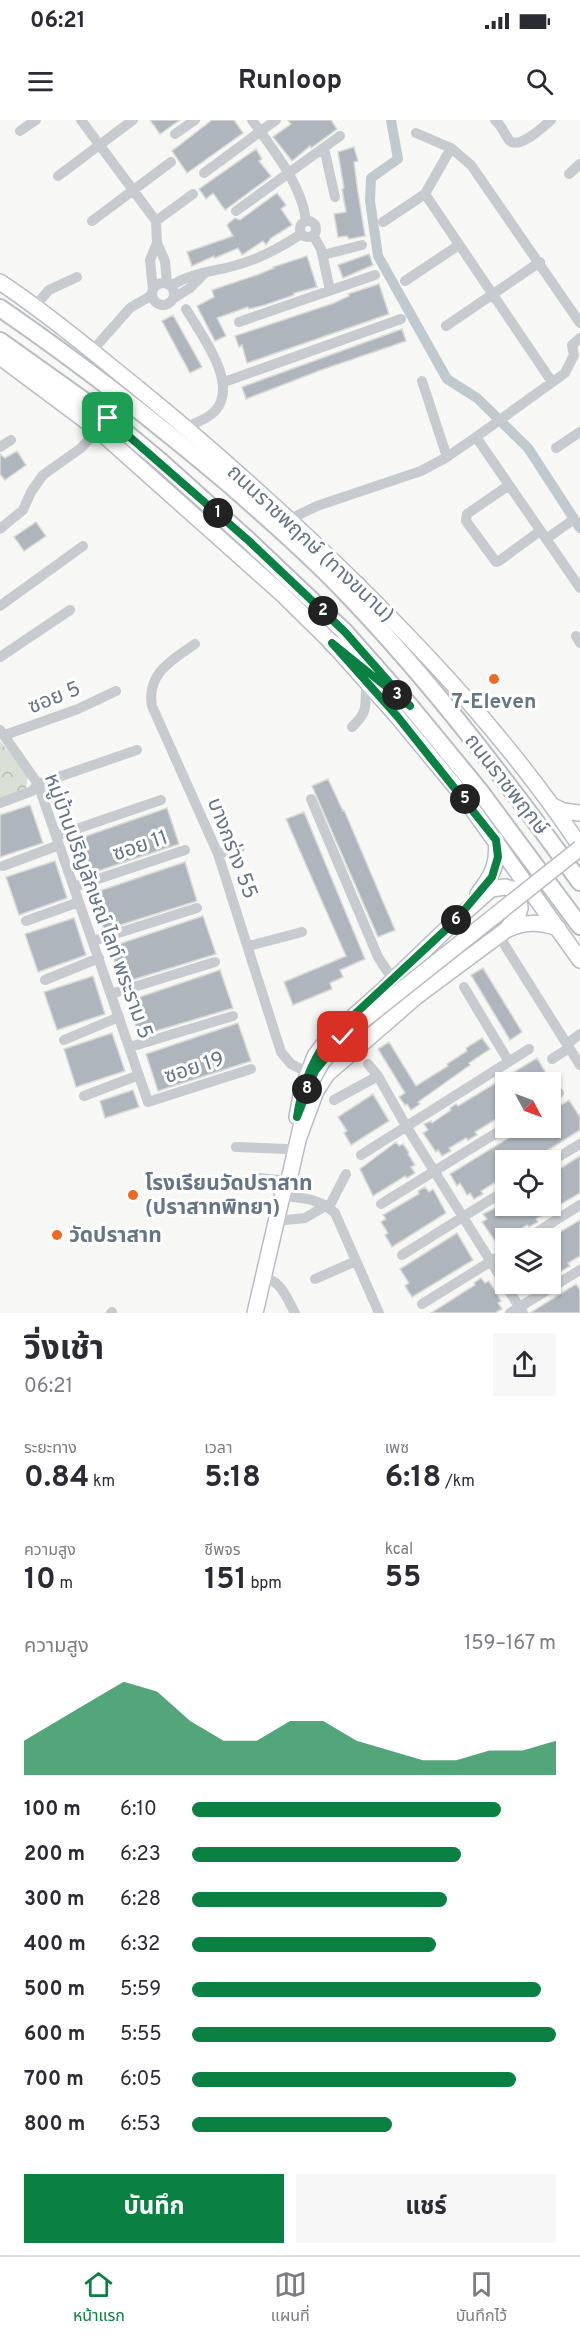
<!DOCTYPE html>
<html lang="th">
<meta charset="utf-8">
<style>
body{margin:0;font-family:Overpass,"Noto Sans Thai",sans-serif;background:#f7f7f7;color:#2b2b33;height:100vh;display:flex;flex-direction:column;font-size:22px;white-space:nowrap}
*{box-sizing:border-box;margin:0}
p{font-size:20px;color:#7c7c81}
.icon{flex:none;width:33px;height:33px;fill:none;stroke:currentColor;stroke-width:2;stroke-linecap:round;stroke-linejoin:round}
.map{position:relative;height:1193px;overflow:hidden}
.details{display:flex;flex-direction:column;background:#fff;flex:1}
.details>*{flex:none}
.needle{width:39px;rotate:131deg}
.controls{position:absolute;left:495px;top:952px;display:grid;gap:12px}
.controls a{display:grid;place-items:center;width:66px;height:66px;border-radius:0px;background:#fff;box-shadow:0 2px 4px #0004;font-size:30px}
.pin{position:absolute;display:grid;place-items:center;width:51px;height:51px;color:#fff;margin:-26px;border-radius:12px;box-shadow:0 3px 9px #0006}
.km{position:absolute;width:30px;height:30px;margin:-15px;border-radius:50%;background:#222;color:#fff;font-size:16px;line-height:30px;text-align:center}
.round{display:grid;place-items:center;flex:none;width:63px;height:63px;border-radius:0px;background:#f7f7f7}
.overview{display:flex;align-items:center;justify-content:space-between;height:102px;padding:0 24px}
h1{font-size:33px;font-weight:700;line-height:45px}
.metrics{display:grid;grid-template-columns:repeat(3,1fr);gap:9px;height:102px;padding:6px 24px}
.metrics div{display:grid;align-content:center}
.metrics b{font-size:30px;font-weight:700}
.metrics small{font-size:16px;font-weight:400}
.metrics p{font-size:16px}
.chart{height:168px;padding:12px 24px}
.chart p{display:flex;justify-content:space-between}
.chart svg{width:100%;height:108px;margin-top:6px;fill:#0b8043;opacity:.7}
.cta{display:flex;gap:12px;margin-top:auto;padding:12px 24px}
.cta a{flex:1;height:69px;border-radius:0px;background:#0b8043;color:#fff;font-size:24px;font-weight:700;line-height:69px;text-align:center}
.cta a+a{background:#f7f7f7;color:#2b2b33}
ul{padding:0 24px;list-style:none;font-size:20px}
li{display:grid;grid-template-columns:96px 72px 1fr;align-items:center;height:45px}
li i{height:15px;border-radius:8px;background:#0b8043}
.status{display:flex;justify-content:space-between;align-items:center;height:42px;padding:0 30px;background:#fff;direction:ltr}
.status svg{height:16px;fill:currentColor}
header{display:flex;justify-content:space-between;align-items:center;height:78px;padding:0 24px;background:#fff;font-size:27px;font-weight:700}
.tabs{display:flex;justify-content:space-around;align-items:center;height:84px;border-top:2px solid #e1e1e2;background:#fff;font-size:16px;color:#7c7c81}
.tabs a{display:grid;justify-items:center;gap:3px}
.tabs .on{color:#0b8043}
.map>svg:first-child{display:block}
</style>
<div class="status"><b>06:21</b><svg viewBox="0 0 49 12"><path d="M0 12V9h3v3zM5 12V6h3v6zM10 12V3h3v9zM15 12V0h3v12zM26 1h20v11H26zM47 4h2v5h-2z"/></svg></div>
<header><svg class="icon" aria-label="menu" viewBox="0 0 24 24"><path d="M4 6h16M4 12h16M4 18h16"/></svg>Runloop<svg class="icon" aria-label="search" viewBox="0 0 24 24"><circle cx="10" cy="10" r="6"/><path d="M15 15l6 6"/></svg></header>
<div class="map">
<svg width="580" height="1193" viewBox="0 0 580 1193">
<defs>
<pattern id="park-crowns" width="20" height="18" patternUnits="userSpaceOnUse" patternTransform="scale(1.5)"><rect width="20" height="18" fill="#d8e0d6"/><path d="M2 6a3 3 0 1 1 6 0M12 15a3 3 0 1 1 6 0" fill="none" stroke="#b3bab3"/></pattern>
</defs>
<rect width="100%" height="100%" fill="#f7f8f5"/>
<path fill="url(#park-crowns)" d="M 0,621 L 28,655 L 26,668 L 0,679 Z"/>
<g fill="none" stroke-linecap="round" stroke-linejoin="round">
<path stroke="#bfc9ce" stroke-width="10" d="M 391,0 L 398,39 L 371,58 L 370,81 L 378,136 L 447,259 L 477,278 L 528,328 L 580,408"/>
</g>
<path fill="#aeb5bc" stroke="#d9d9d7" stroke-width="1.5" d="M 150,0 L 180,0 L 160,14 Z
M 212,0 L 234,0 L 243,13 L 187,53 L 172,31 Z
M 288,0 L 331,0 L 337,9 L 311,28 L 310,26 L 292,41 L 273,17 L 291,4 Z
M 354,27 L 358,41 L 354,42 L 357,66 L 365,116 L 349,119 L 347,116 L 338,117 L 334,94 L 346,92 L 342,69 L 344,68 L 338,32 Z
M 256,29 L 262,39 L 259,41 L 271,56 L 225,90 L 213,73 L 206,79 L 199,69 Z
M 277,73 L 286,85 L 281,89 L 292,105 L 271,118 L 266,125 L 263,121 L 242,135 L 238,128 L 215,138 L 214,136 L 192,146 L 187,132 L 233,116 L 227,105 L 229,103 L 235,98 L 240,100 Z
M 369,134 L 373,145 L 343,158 L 338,145 Z
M 307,136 L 317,167 L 294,173 L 294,175 L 265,185 L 249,189 L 248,187 L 217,198 L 226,216 L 215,221 L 197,186 L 214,177 L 212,170 L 257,155 L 274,148 L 273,147 Z
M 379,164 L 389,194 L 247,243 L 242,225 L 239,227 L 235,216 L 334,183 L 349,176 L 348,174 Z
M 173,195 L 202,247 L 190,253 L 162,201 Z
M 402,209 L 406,221 L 321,250 L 246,279 L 242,267 Z
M 17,331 L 26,345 L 5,360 L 0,354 L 0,334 L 5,338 Z
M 36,402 L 46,416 L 24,431 L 14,417 Z
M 328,659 L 343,691 L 344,690 L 395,810 L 378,817 L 312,666 Z
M 30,685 L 43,723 L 0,737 L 0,695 Z
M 167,688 L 179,724 L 86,755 L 75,720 Z
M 304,692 L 365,839 L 340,850 L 343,857 L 330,863 L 332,869 L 293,885 L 284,862 L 346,836 L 286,699 Z
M 55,741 L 67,778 L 19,795 L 6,757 Z
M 185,742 L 197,781 L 104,810 L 93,773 Z
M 203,796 L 216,834 L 122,863 L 110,827 Z
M 74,798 L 86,835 L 38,852 L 25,814 Z
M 483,848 L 522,912 L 510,920 L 471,855 Z
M 220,850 L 233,888 L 139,916 L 128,881 Z
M 93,856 L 105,894 L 57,910 L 44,872 Z
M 238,903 L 251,941 L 158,971 L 146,934 Z
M 112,913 L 125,951 L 76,967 L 64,929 Z
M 482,918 L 490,929 L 469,943 L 470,945 L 418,982 L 420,984 L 411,990 L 407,984 L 405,985 L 399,977 L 405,973 L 378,929 L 389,922 L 416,966 L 448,946 L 447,944 L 467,931 L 466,928 Z
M 537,938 L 552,963 L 506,963 L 506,993 L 475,1012 L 477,1015 L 468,1020 L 466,1018 L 449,1028 L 451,1031 L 442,1036 L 438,1030 L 436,1032 L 423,1013 L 428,1010 L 424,1004 L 431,1001 L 432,1003 L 451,990 L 450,988 L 456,984 L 458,986 Z
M 133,970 L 139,987 L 105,998 L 100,981 Z
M 373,974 L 389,1001 L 351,1025 L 344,1013 L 347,1011 L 338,997 Z
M 569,980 L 580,997 L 580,1010 L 531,1041 L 506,1041 L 506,1063 L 502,1064 L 499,1060 L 481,1071 L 483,1074 L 474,1079 L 470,1073 L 467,1075 L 460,1063 L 457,1066 L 450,1054 L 525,1008 L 550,1008 L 550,992 Z
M 396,1022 L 399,1026 L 403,1024 L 409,1033 L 408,1034 L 415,1045 L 411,1047 L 415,1053 L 407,1058 L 405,1056 L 373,1076 L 360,1049 Z
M 580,1036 L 580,1073 L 536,1099 L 538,1102 L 529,1107 L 527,1105 L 506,1119 L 506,1125 L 502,1126 L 498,1119 L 495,1121 L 482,1102 L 487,1099 L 483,1094 L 503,1084 L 504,1086 L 550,1086 L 550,1055 Z
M 425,1067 L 429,1072 L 433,1069 L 446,1093 L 392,1127 L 385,1115 L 388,1113 L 381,1102 L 386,1099 L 383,1095 L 419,1074 L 418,1071 Z
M 580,1100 L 580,1136 L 568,1143 L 570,1146 L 550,1158 L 550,1118 Z
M 457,1113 L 473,1140 L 412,1177 L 405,1166 L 409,1163 L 400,1149 Z
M 481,1158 L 485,1163 L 489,1161 L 501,1181 L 498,1183 L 502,1189 L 495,1193 L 431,1193 L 475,1165 L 474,1163 Z
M 576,1164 L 580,1170 L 580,1193 L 530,1193 Z"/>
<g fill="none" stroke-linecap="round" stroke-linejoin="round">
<g stroke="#b9bdc3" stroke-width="18">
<path id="secondary" d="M 0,162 C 49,195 94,233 140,270 C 208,325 271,382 334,442 C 424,529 510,621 580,726
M 0,237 L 98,310 L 281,473 L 332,523 L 397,596 L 463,676 L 580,840
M 553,686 L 563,691 L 580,693
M 478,774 C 492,756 499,743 496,720
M 506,810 C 525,801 539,802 558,808
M 297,997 L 302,970 L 315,936 L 327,920 L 382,871 L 461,795
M 299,1017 L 316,971 L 327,954 L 417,876 L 506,810 L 518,795 L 520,788 L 519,778 L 512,769 L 505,767 L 491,769 L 455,801
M 255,1193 L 283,1072 L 288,1064 L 301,1007"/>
</g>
<g stroke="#babdc2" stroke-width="20">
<path id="primary" d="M 0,188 C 80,243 156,302 230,365 C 271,401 312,437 349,476 C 434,565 508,663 580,762
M 0,221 L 108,298 L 160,341 L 249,421 L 345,512 L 410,586 L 479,670 L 580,806
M 357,465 L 376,494
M 332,523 L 377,559"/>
</g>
<path stroke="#c7cace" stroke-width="10" d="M 81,0 L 156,101 L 157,123 L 150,140 L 153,170
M 252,0 C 273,30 301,63 306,100
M 495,0 C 504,8 504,14 509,20 C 518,31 544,6 551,0
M 20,11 L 36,0
M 416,13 L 451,28 L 471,45 L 580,203
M 175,14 L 195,0
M 324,28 L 335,77
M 204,53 L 276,0
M 569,54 L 580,44
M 58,56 L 133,0
M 425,74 L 552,262
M 236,91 L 340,16
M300 109a8 8 0 1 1 16 0a8 8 0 1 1-16 0Z
M 92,101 L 171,42
M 156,101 L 193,74
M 383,102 L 425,74 L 451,28
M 313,115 L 321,129 L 330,170
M 157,123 L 165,141 L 167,163
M 323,135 L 362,125
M 405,161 L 459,125
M152 174a11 11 0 1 1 22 0a11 11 0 1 1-22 0Z
M 171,166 C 190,153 212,152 233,146 C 258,140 280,128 301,114
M 174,178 L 190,168 L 205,153
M 35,186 L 49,170 L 77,157
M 186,189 C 200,213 240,264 215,291 C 208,299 195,303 186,307
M 239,202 L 375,155
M 446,206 L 540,142
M 92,231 L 130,188 L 152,175
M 422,261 L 447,337
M 224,262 L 401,199
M 476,317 L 580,468
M 0,327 L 11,320
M 556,328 L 580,312
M 509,365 L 467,394 L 466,401 L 496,442 L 499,441 L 540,411
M 290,399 L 317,386 L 421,351 L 447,337 L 476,317 L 565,253 L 574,235 L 572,225 L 580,218
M 0,409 L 23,390 L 31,372 L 43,355 L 81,328 L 98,310
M 546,419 L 570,402
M 0,486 L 83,426
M 576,516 L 580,523
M 195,524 C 172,540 146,554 152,586 L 218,734 L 281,932 L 291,944 L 309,953
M 0,537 L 70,490
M 352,607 C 371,589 363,586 367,563
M 0,610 L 38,664 L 148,982 L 251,949
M 5,615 L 78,589 L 116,571
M 311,679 L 378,837 L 393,860
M 0,683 L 32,671 L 38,664 L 137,630
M 56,716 L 161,680
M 218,734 L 240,728
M 3,746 L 59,725
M 74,767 L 185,730
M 26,801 L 79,782
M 499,816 L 580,945
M 93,821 L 197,788
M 249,826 L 302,812
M 45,860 L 99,838
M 464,867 L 509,942
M 111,874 L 215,842
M 64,920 L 119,897
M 567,924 L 580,914
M 130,927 L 233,896
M 552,939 L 569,928
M 368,944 L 378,956 L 406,1006 L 523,1193
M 84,976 L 139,955
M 550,979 L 559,973
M 334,980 L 378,956
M 236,1027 L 287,1029
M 361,1035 L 529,929
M 550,1042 L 580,1024
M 258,1058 L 280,1060
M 282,1076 C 302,1078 319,1078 335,1093 L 379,1193
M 381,1084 L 506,1007
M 329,1087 L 346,1054
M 276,1101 L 305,1098 L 327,1085
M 526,1119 L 580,1085
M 402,1135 L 506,1070
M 263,1158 C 281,1159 287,1179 295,1193
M 315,1159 L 356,1141
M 422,1184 L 506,1132
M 111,1193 L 112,1192
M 510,1193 L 580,1150"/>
<use href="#secondary" stroke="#fff" stroke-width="15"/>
<use href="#primary" stroke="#fff" stroke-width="16"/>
<g stroke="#b9bdc3" stroke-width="18" stroke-linecap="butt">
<path id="secondary-bridge" d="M 309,965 L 322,942 L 351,910 L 580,728"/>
</g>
<use href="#secondary-bridge" stroke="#fff" stroke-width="15"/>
</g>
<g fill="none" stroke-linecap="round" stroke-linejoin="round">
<g stroke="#fff" stroke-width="12">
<path id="route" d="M 108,298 L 249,421 L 345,512 L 410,586 L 332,523 L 397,596 L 496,720 L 498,737 L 492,757 L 455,801 L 327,920 C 311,943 301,969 297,997 L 315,951 L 343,917"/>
</g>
<use href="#route" stroke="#0b8043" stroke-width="8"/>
</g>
<g fill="#eb6922" stroke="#fff" stroke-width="2">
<circle cx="494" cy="559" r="6"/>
<circle cx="133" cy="1075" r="6"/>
<circle cx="57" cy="1115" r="6"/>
</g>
<g text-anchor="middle" stroke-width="6" stroke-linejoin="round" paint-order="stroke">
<g font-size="21" fill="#657487" stroke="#fff">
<text transform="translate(311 423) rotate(43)" y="7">ถนนราชพฤกษ์ (ทางขนาน)</text>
<text transform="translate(54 577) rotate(-22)" y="7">ซอย 5</text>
<text transform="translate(507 664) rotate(52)" y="7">ถนนราชพฤกษ์</text>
<text transform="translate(140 725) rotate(-19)" y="7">ซอย 11</text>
<text transform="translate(233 728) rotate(69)" y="7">บางกร่าง 55</text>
<text transform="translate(99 786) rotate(70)" y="7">หมู่บ้านปริญลักษณ์ ไลท์ พระราม 5</text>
<text transform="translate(194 947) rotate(-18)" y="7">ซอย 19</text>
</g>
<g font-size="21" font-weight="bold" fill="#657487" stroke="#fff" text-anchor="start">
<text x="494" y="588" text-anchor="middle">7-Eleven</text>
<text x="145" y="1070">โรงเรียนวัดปราสาท<tspan x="145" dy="24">(ปราสาทพิทยา)</tspan></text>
<text x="69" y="1122">วัดปราสาท</text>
</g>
</g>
</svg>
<div class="controls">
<a><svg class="needle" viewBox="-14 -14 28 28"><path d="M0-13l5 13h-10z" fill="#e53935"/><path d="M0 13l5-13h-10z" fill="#7c7c81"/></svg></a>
<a><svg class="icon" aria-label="locate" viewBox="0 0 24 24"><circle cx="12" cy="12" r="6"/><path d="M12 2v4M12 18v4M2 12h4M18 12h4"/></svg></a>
<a><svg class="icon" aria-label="layers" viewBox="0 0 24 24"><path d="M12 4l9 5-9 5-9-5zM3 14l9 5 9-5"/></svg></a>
</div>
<div class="pin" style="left:108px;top:298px;background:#1e9e55"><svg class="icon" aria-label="arrive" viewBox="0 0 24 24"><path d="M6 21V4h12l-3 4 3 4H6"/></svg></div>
<div class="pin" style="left:343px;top:917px;background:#d93025"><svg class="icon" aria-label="check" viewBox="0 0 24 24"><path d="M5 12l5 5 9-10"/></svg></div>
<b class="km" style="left:218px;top:393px">1</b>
<b class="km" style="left:323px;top:491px">2</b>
<b class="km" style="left:397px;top:575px">3</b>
<b class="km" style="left:465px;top:679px">5</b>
<b class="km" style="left:456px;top:800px">6</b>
<b class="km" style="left:307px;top:969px">8</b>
</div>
<section class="details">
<div class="overview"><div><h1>วิ่งเช้า</h1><p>06:21</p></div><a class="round"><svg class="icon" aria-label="share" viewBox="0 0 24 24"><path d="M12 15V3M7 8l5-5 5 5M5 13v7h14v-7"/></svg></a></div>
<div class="metrics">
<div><p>ระยะทาง</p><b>0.84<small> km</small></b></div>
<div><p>เวลา</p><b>5:18</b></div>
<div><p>เพซ</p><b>6:18<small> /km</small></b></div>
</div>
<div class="metrics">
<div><p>ความสูง</p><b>10<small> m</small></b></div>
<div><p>ชีพจร</p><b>151<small> bpm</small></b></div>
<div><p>kcal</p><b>55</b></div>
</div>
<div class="chart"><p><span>ความสูง</span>159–167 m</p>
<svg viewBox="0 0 160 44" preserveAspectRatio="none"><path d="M0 44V30L10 22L20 14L30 6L40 10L50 22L60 30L70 30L80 22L90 22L100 30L110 34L120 38L130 38L140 34L150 34L160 30V44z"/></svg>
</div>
<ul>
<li><b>100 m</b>6:10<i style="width:85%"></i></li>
<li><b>200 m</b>6:23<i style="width:74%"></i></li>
<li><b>300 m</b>6:28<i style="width:70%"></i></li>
<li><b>400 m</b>6:32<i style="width:67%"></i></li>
<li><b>500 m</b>5:59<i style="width:96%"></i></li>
<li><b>600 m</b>5:55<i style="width:100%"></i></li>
<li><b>700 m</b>6:05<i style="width:89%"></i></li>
<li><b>800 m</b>6:53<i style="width:55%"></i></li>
</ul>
<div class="cta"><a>บันทึก</a><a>แชร์</a></div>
</section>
<nav class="tabs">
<a class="on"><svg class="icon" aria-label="home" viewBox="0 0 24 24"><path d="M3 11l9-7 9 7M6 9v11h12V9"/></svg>หน้าแรก</a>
<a><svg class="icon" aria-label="map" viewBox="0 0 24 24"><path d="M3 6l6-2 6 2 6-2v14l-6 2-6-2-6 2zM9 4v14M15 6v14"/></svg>แผนที่</a>
<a><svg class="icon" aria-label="saved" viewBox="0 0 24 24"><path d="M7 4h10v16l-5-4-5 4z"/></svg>บันทึกไว้</a>
</nav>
